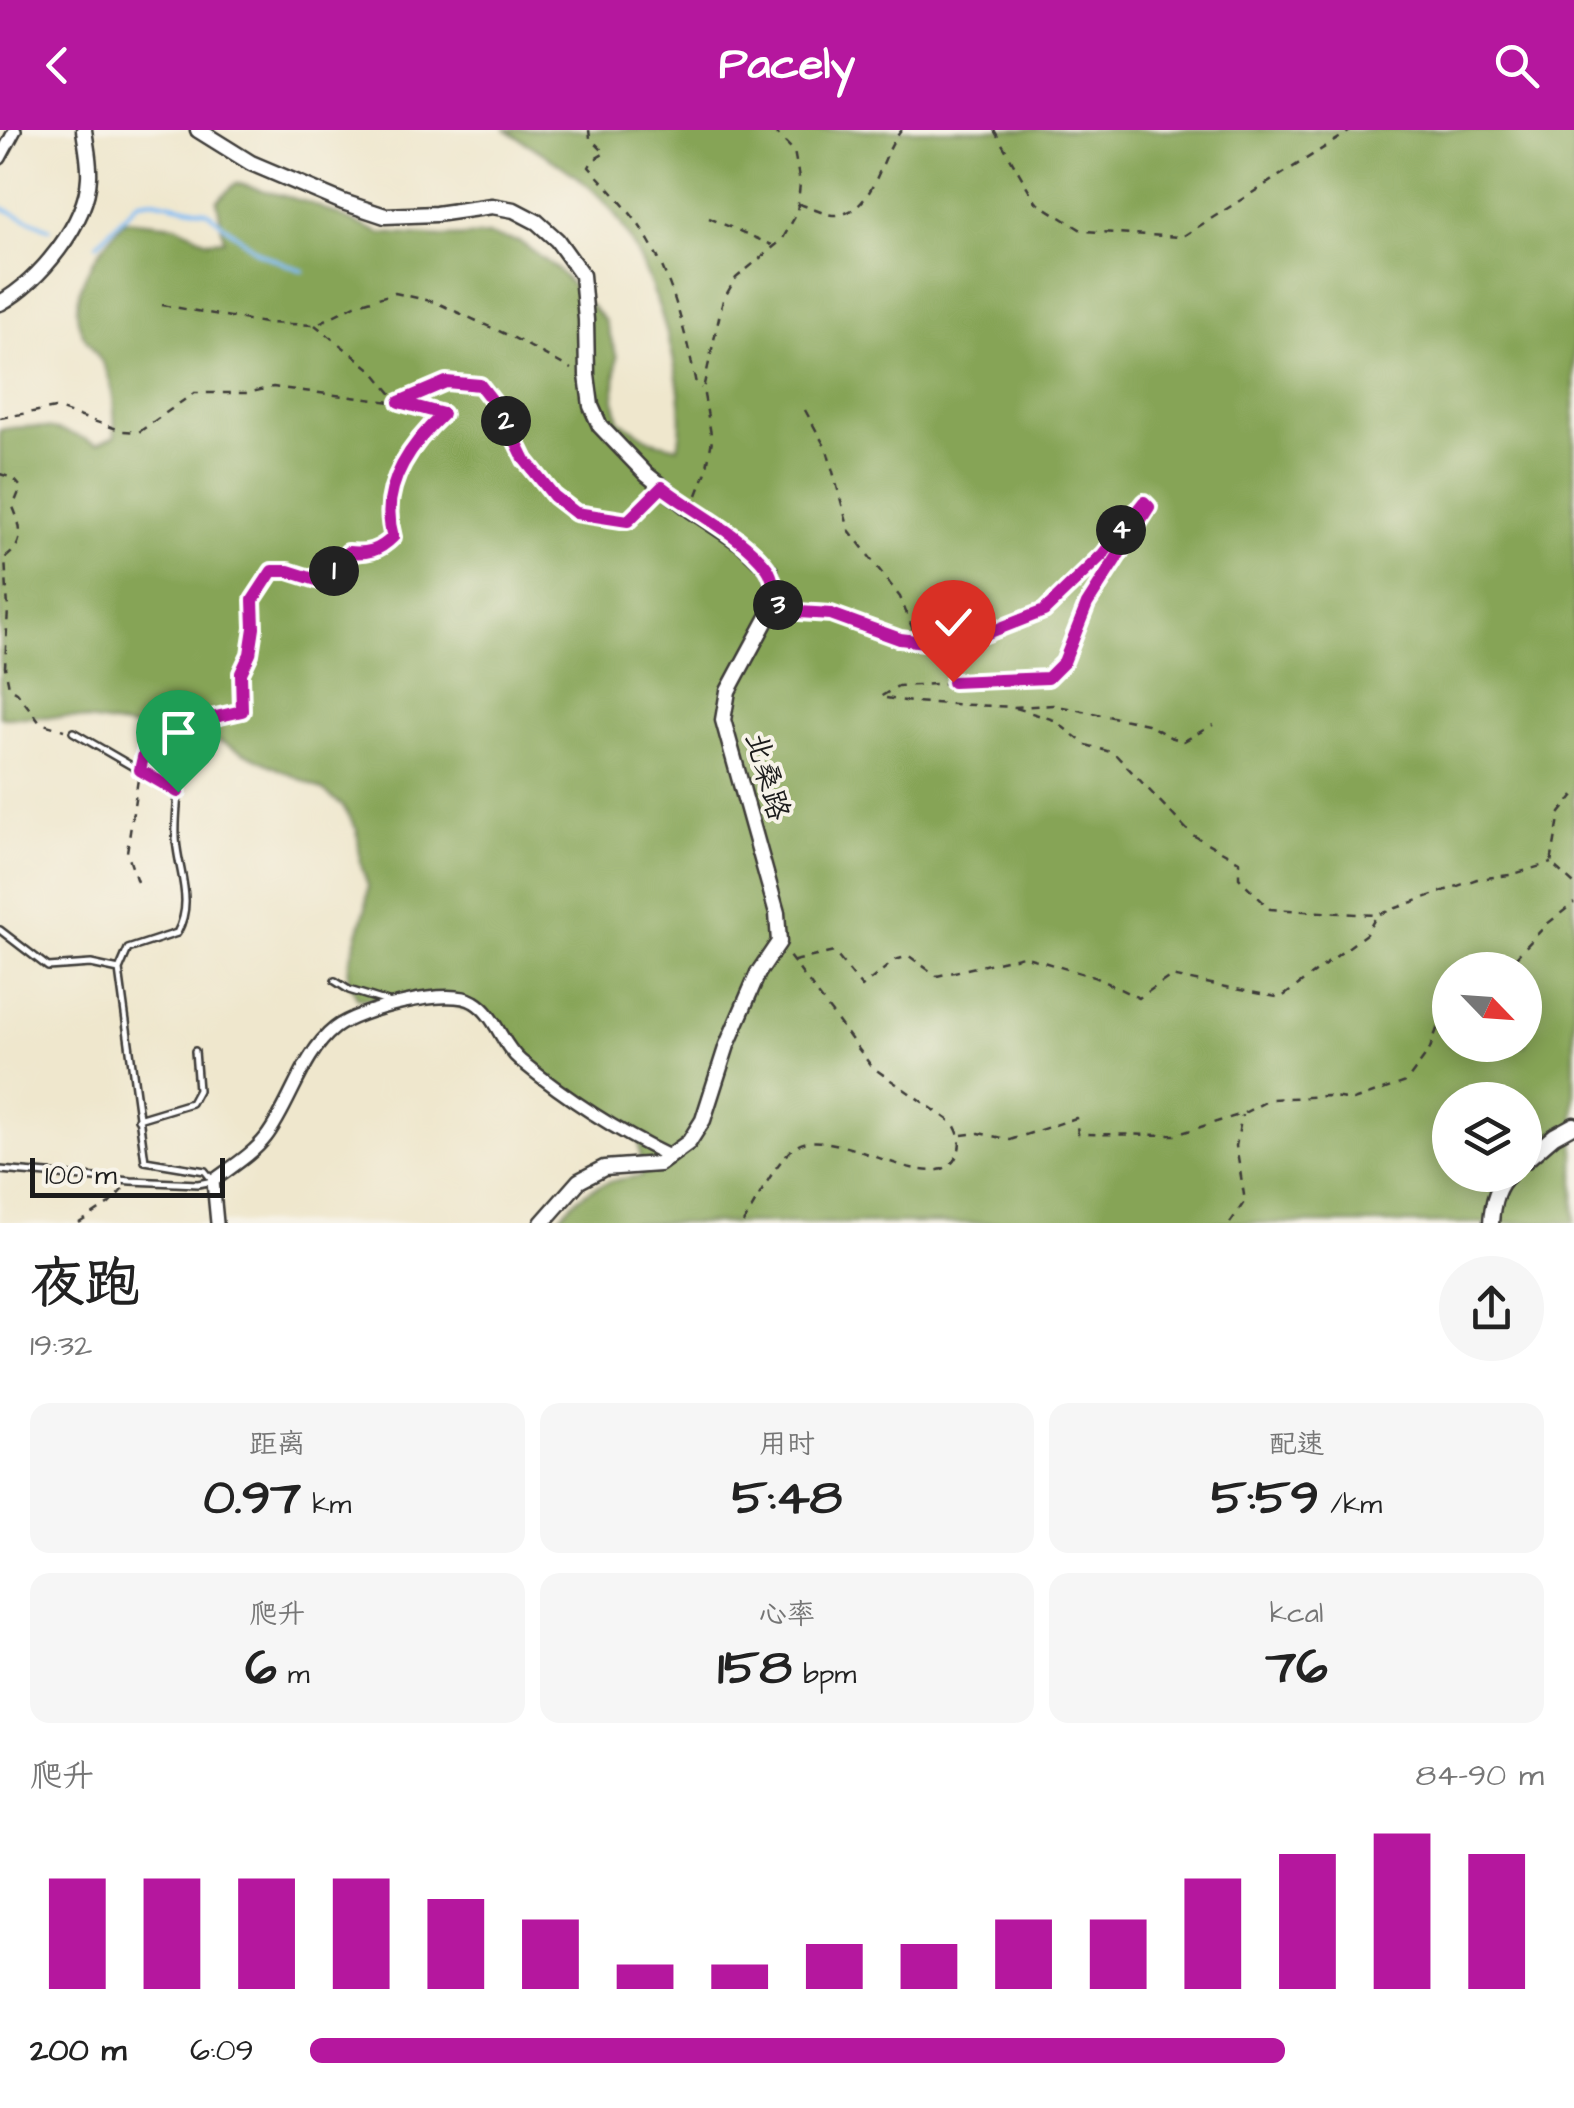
<!DOCTYPE html>
<html lang="zh">
<meta charset="utf-8">
<style>
body{margin:0;font-family:"Architects Daughter","LXGW WenKai TC",sans-serif;background:#f6f6f6;color:#222;height:100vh;display:flex;flex-direction:column;font-size:38px;white-space:nowrap}
*{box-sizing:border-box;margin:0}
p{font-size:32px;color:#767676}
.icon{flex:none;width:55px;height:55px;fill:none;stroke:currentColor;stroke-width:2;stroke-linecap:round;stroke-linejoin:round}
.map{position:relative;height:1093px;overflow:hidden}
.details{display:flex;flex-direction:column;background:#fff;flex:1}
.details>*{flex:none}
.needle{width:65px;rotate:115deg}
.buttons{position:absolute;left:1432px;top:822px;display:grid;gap:20px}
.buttons a{display:grid;place-items:center;width:110px;height:110px;border-radius:50%;background:#fff;box-shadow:0 5px 25px #0003;font-size:50px}
.scale{position:absolute;left:30px;bottom:25px;width:195px;box-sizing:border-box;padding-left:10px;border:5px solid #1c1c1c;border-top:0;font-size:28px;line-height:35px;white-space:nowrap;color:#1c1c1c;-webkit-text-stroke:8px #f7f3e8;paint-order:stroke}
.pin{position:absolute;display:grid;place-items:center;width:85px;height:85px;color:#fff;margin:-102px -42px;border-radius:50% 50% 50% 0;rotate:-45deg;box-shadow:0 0 10px #0007}
.pin .icon{rotate:45deg}
.km{position:absolute;width:50px;height:50px;margin:-25px;border-radius:50%;background:#222;color:#fff;font-size:28px;line-height:50px;text-align:center}
.round{display:grid;place-items:center;flex:none;width:105px;height:105px;border-radius:52px;background:#f6f6f6}
.summary{display:flex;align-items:center;justify-content:space-between;height:170px;padding:0 30px}
h1{font-size:55px;font-weight:700;line-height:75px}
.stats{display:grid;grid-template-columns:repeat(3,1fr);gap:15px;height:170px;padding:10px 30px}
.stats div{display:grid;align-content:center;border-radius:20px;background:#f6f6f6;text-align:center}
.stats b{font-size:50px;font-weight:700}
.stats small{font-size:28px;font-weight:400}
.stats p{font-size:28px}
.chart{height:280px;padding:20px 30px}
.chart p{display:flex;justify-content:space-between}
.chart svg{width:100%;height:180px;margin-top:10px;stroke:#b5179e;stroke-width:6}
ul{padding:0 30px;list-style:none;font-size:32px}
li{display:grid;grid-template-columns:160px 120px 1fr;align-items:center;height:75px}
li i{height:25px;border-radius:12px;background:#b5179e}
header{display:flex;justify-content:space-between;align-items:center;height:130px;padding:0 30px;background:#b5179e;color:#fff;font-size:45px;font-weight:700}
.map>svg:first-child{display:block}
</style>
<header><svg class="icon" aria-label="back" viewBox="0 0 24 24"><path d="M15 5l-7 7 7 7"/></svg>Pacely<svg class="icon" aria-label="search" viewBox="0 0 24 24"><circle cx="10" cy="10" r="6"/><path d="M15 15l6 6"/></svg></header>
<div class="map">
<svg width="1574" height="1093" viewBox="0 0 1574 1093">
<rect width="100%" height="100%" fill="#f7f3e8"/>
<filter id="ink" filterUnits="userSpaceOnUse"><feTurbulence type="fractalNoise" baseFrequency=".01" numOctaves="2"/><feDisplacementMap in="SourceGraphic" scale="20" xChannelSelector="R" yChannelSelector="G"/><feConvolveMatrix kernelMatrix="1 2 1 2 8 2 1 2 1" color-interpolation-filters="sRGB"/></filter>
<filter id="wash" filterUnits="userSpaceOnUse"><feTurbulence type="fractalNoise" baseFrequency=".0048" numOctaves="4" result="noise"/><feDisplacementMap in="SourceGraphic" scale="40" xChannelSelector="R" yChannelSelector="G"/><feGaussianBlur stdDeviation="2.25" result="paint"/><feColorMatrix in="noise" values="0 0 0 0 0 0 0 0 0 0 0 0 0 0 0 0 0 1.4 0 .05"/><feComposite in="paint" operator="in"/></filter>
<g filter="url(#wash)">
<rect width="100%" height="100%" fill="#efe7cd"/>
<path fill="#86a457" stroke="#51603a" stroke-width="2.5" fill-rule="evenodd" d="M 506,0 L 1574,0 L 1574,1093 L 555,1093 C 578,1061 604,1049 642,1046 L 638,1002 L 525,935 L 487,887 L 440,869 L 358,869 L 348,850 L 349,833 L 366,777 L 368,756 L 361,735 L 357,700 L 343,676 L 321,659 L 221,612 L 70,587 L 0,587 L 0,300 C 38,292 63,299 97,314 L 115,306 C 114,282 115,257 104,236 C 98,224 88,214 82,202 C 63,163 101,117 125,90 L 176,95 L 207,111 L 224,110 L 217,71 L 236,53 L 310,73 L 380,103 L 444,107 L 488,105 L 520,112 L 557,139 L 605,191 L 617,227 L 614,269 L 619,290 L 652,311 L 678,317 C 693,256 646,112 600,67 C 574,41 537,20 506,0 ZM 1450,840 L 1525,840 L 1525,915 L 1450,915 ZM 1450,970 L 1525,970 L 1525,1045 L 1450,1045 Z"/>
<g fill="none" stroke-linecap="round" stroke-linejoin="round">
<path stroke="#82bdf4" stroke-width="4" d="M 0,77 L 50,99
M 97,114 L 138,72 L 153,70 L 206,81 L 259,123 L 303,141"/>
</g>
</g>
<g filter="url(#ink)">
<g fill="none" stroke-linecap="round" stroke-linejoin="round">
<g stroke="#3c3a37" stroke-width="10">
<path id="service" d="M 0,800 L 48,837 L 91,834 L 119,840
M 335,851 L 349,860 L 388,872
M 138,989 L 191,973 L 198,960 L 195,921
M 0,1040 L 131,1051 L 198,1054 L 213,1051 L 205,1041 L 145,1031 L 119,840 L 128,819 L 177,803 C 193,774 181,748 177,718 C 174,700 177,680 178,663 L 73,602"/>
</g>
<g stroke="#3c3a37" stroke-width="16">
<path id="minor" d="M 0,28 L 15,0
M 217,1093 L 213,1051 C 230,1038 253,1024 266,1007 C 291,974 302,924 335,898 C 358,880 449,856 474,872 C 496,885 502,916 521,931 C 566,968 617,1001 669,1026"/>
</g>
<g stroke="#3c3a37" stroke-width="19">
<path id="tertiary" d="M 198,0 L 251,33 L 343,72 L 385,86 L 436,84 L 492,76 L 514,80 L 537,92 L 557,110 L 582,145 L 586,190 L 587,245 L 591,276 L 600,296 L 646,344 L 691,380 L 742,414 L 770,441 L 776,472 L 728,561 L 723,590 L 777,783 L 779,812 L 758,843 L 727,915 L 703,990 L 689,1012 L 659,1034 L 604,1038 L 579,1051 L 542,1093
M 0,173 C 39,152 87,93 89,47 C 90,32 86,15 84,0
M 1525,1031 L 1554,1006 L 1574,995
M 1491,1093 C 1492,1077 1496,1056 1509,1045"/>
</g>
<path stroke="#3c3a37" stroke-width="2.5" stroke-dasharray="8 8" stroke-linecap="butt" d="M 589,0 L 590,8 L 605,23 L 593,30 L 589,37 C 610,60 634,84 649,111 C 674,154 686,205 696,254 L 701,258
M 994,0 L 1036,72 L 1083,101 L 1182,107 L 1352,0
M 799,74 C 810,77 826,86 837,85 C 876,81 880,23 902,0
M 709,88 L 772,115
M 162,175 L 265,193 L 315,195 L 355,175 L 395,163 L 435,172 L 512,207 L 571,239
M 805,280 L 827,320 L 849,400 L 900,467 L 917,510
M 0,288 L 55,278 L 123,301 L 139,302 L 194,263 L 247,263 L 273,257 L 399,273 L 446,252 L 480,255 L 502,283 L 525,330 L 554,366 L 576,383 L 627,391 L 654,365
M 0,344 L 13,348 L 21,357 L 13,377 C 22,398 25,414 5,428 L 8,478 L 5,537 L 9,557 L 17,562 L 40,593 L 64,600
M 697,365 L 706,342 L 712,310 L 703,259 L 723,170 L 736,148 L 782,110 L 797,83 L 800,53 L 794,21 L 773,0
M 788,481 L 831,483 L 899,509 L 941,514 L 970,510 L 1044,481 L 1103,424 L 1144,372 L 1149,377 L 1087,474 L 1064,533 L 1048,548 L 898,556 L 880,567 L 912,572 L 1014,577 L 1053,575 L 1147,594 L 1170,607 L 1184,611 L 1213,595
M 1016,578 L 1054,590 L 1086,615 L 1114,623 L 1191,704 L 1239,731 L 1239,748 L 1270,779 L 1375,785
M 142,632 L 147,611 L 175,596 L 241,581 L 241,543 L 250,524 L 254,497 L 253,470 L 272,441 L 288,441 L 323,452 L 348,422 C 367,424 379,421 393,407 C 379,359 409,316 443,284 L 399,273 L 372,240 L 315,195
M 1574,665 L 1560,683 L 1551,733 L 1574,754
M 137,752 L 127,722 L 138,649
M 794,831 L 834,822 L 862,857 L 895,830 L 909,826 L 937,846 L 1023,826 L 1094,847 L 1139,868 L 1171,846 L 1281,868 L 1366,804 L 1377,785 L 1477,749 L 1510,745 L 1551,733
M 1504,840 L 1547,794 L 1574,773
M 962,1005 L 979,1003 L 1010,1010 L 1076,988 L 1078,1004 L 1175,1005 L 1242,984 L 1271,969 L 1327,966 L 1353,970 L 1406,952 L 1429,921 L 1437,899 L 1450,888
M 79,1093 L 109,1074 L 123,1059
M 743,1093 C 756,1073 776,1030 795,1017 C 833,991 930,1069 955,1029 C 963,1016 960,1004 953,993 L 872,937 L 786,822
M 1230,1093 L 1245,1071 L 1236,1016 L 1242,985"/>
<use href="#service" stroke="#fff" stroke-width="5"/>
<use href="#minor" stroke="#fff" stroke-width="11"/>
<use href="#tertiary" stroke="#fff" stroke-width="14"/>
</g>
</g>
<g fill="none" stroke-linecap="round" stroke-linejoin="round" filter="url(#ink)">
<g stroke="#fff" stroke-width="20">
<path id="route" d="M 178,662 L 140,640 L 147,611 L 176,596 L 242,581 L 241,543 L 250,524 L 254,498 L 253,470 L 272,441 L 288,441 L 323,452 L 348,422 C 367,424 379,421 393,407 C 379,359 409,316 443,284 L 399,272 L 446,252 L 480,255 L 502,283 L 525,330 L 554,366 L 576,383 L 628,391 L 662,357 C 695,383 741,404 767,438 C 776,450 773,468 783,481 L 831,484 L 900,509 L 941,514 L 970,510 L 1044,481 L 1103,424 L 1144,372 L 1149,377 L 1087,474 L 1064,532 L 1048,548 L 953,552"/>
</g>
<use href="#route" stroke="#b5179e" stroke-width="12"/>
</g>
<g text-anchor="middle" stroke-width="8" stroke-linejoin="round" paint-order="stroke">
<g font-size="30" fill="#1c1c1c" stroke="#f7f3e8">
<text transform="translate(768 646) rotate(74)" y="10">北桑路</text>
</g>
</g>
</svg>
<div class="buttons">
<a><svg class="needle" viewBox="-14 -14 28 28"><path d="M0-13l5 13h-10z" fill="#e53935"/><path d="M0 13l5-13h-10z" fill="#767676"/></svg></a>
<a><svg class="icon" aria-label="layers" viewBox="0 0 24 24"><path d="M12 4l9 5-9 5-9-5zM3 14l9 5 9-5"/></svg></a>
</div>
<div class="scale">100 m</div>
<div class="pin" style="left:178px;top:662px;background:#1e9e55"><svg class="icon" aria-label="arrive" viewBox="0 0 24 24"><path d="M6 21V4h12l-3 4 3 4H6"/></svg></div>
<div class="pin" style="left:953px;top:552px;background:#d93025"><svg class="icon" aria-label="check" viewBox="0 0 24 24"><path d="M5 12l5 5 9-10"/></svg></div>
<b class="km" style="left:334px;top:441px">1</b>
<b class="km" style="left:506px;top:291px">2</b>
<b class="km" style="left:778px;top:475px">3</b>
<b class="km" style="left:1121px;top:400px">4</b>
</div>
<section class="details">
<div class="summary"><div><h1>夜跑</h1><p>19:32</p></div><a class="round"><svg class="icon" aria-label="share" viewBox="0 0 24 24"><path d="M12 15V3M7 8l5-5 5 5M5 13v7h14v-7"/></svg></a></div>
<div class="stats">
<div><p>距离</p><b>0.97<small> km</small></b></div>
<div><p>用时</p><b>5:48</b></div>
<div><p>配速</p><b>5:59<small> /km</small></b></div>
</div>
<div class="stats">
<div><p>爬升</p><b>6<small> m</small></b></div>
<div><p>心率</p><b>158<small> bpm</small></b></div>
<div><p>kcal</p><b>76</b></div>
</div>
<div class="chart"><p><span>爬升</span>84–90 m</p>
<svg viewBox="0 0 160 44" preserveAspectRatio="none"><path d="M5 44V17M15 44V17M25 44V17M35 44V17M45 44V22M55 44V27M65 44V38M75 44V38M85 44V33M95 44V33M105 44V27M115 44V27M125 44V17M135 44V11M145 44V6M155 44V11"/></svg>
</div>
<ul>
<li><b>200 m</b>6:09<i style="width:79%"></i></li>
</ul>
</section>
